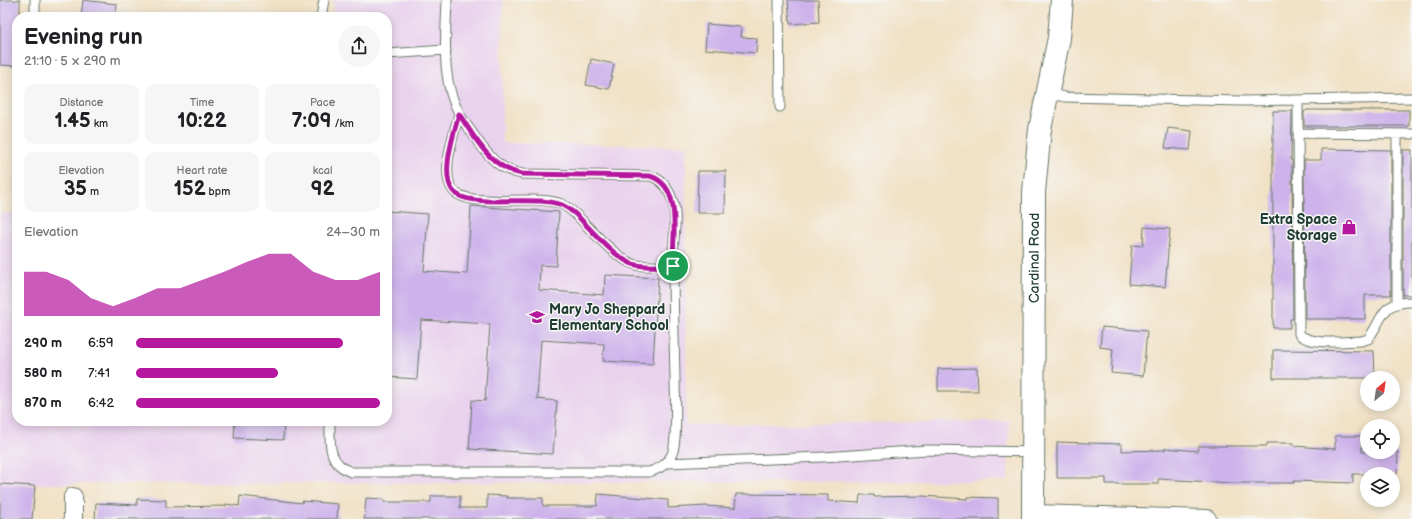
<!DOCTYPE html>
<meta charset="utf-8">
<style>
body{margin:0;font-family:"Balsamiq Sans",sans-serif;background:#f6f6f6;color:#202124;height:100vh;display:flex;flex-direction:column;font-size:15px;white-space:nowrap}
*{box-sizing:border-box;margin:0}
p{font-size:13px;color:#757577}
.icon{flex:none;width:22px;height:22px;fill:none;stroke:currentColor;stroke-width:2;stroke-linecap:round;stroke-linejoin:round}
.map{position:relative;flex:1;overflow:hidden}
.panel{position:absolute;left:12px;top:12px;width:380px;height:414px;display:flex;flex-direction:column;background:#fff;border-radius:16px;box-shadow:0 2px 10px #0003}
.panel>*{flex:none}
.needle{width:26px;rotate:29deg}
.buttons{position:absolute;left:1360px;top:371px;display:grid;gap:8px}
.buttons a{display:grid;place-items:center;width:40px;height:40px;border-radius:50%;background:#fff;box-shadow:0 2px 10px #0003;font-size:20px}
.pin{position:absolute;display:grid;place-items:center;width:34px;height:34px;color:#fff;margin:-17px;border:2px solid #fff;border-radius:50%;box-shadow:0 1px 4px #0007}
.round{display:grid;place-items:center;flex:none;width:42px;height:42px;border-radius:21px;background:#f6f6f6}
.headline{display:flex;align-items:center;justify-content:space-between;height:68px;padding:0 12px}
h1{font-size:22px;font-weight:700;line-height:30px}
.stats{display:grid;grid-template-columns:repeat(3,1fr);gap:6px;height:68px;padding:4px 12px}
.stats div{display:grid;align-content:center;border-radius:10px;background:#f6f6f6;text-align:center}
.stats b{font-size:20px;font-weight:700}
.stats small{font-size:11px;font-weight:400}
.stats p{font-size:11px}
.chart{height:112px;padding:8px 12px}
.chart p{display:flex;justify-content:space-between}
.chart svg{width:100%;height:72px;margin-top:4px;fill:#b5179e;opacity:.7}
ul{padding:0 12px;list-style:none;font-size:13px}
li{display:grid;grid-template-columns:64px 48px 1fr;align-items:center;height:30px}
li i{height:10px;border-radius:5px;background:#b5179e}
.map>svg:first-child{display:block}
</style>
<div class="map">
<svg width="1412" height="519" viewBox="0 0 1412 519">
<rect width="100%" height="100%" fill="#f6f6f2"/>
<filter id="ink" filterUnits="userSpaceOnUse"><feTurbulence type="fractalNoise" baseFrequency=".025" numOctaves="2"/><feDisplacementMap in="SourceGraphic" scale="8" xChannelSelector="R" yChannelSelector="G"/><feConvolveMatrix kernelMatrix="1 2 1 2 8 2 1 2 1" color-interpolation-filters="sRGB"/></filter>
<filter id="wash" filterUnits="userSpaceOnUse"><feTurbulence type="fractalNoise" baseFrequency=".012" numOctaves="4" result="noise"/><feDisplacementMap in="SourceGraphic" scale="16" xChannelSelector="R" yChannelSelector="G"/><feGaussianBlur stdDeviation="0.9" result="paint"/><feColorMatrix in="noise" values="0 0 0 0 0 0 0 0 0 0 0 0 0 0 0 0 0 1.4 0 .05"/><feComposite in="paint" operator="in"/></filter>
<g filter="url(#wash)">
<rect width="100%" height="100%" fill="#f1e1c5"/>
<path fill="#e9d2ed" d="M 333,0 L 503,0 L 502,143 L 686,146 L 686,425 L 1009,421 L 1008,481 L 0,484 L 0,213 L 17,213 L 17,421 L 387,421 L 387,17 L 333,17 Z"/>
<g id="blocks">
<path fill="#cdb2eb" d="M 0,0 L 20,0 L 20,17 L 17,17 L 17,66 L 0,65 Z
M 83,0 L 117,4 L 115,17 L 81,17 Z
M 788,0 L 818,0 L 819,22 L 790,24 Z
M 707,24 L 742,27 L 741,37 L 757,38 L 756,53 L 705,49 Z
M 591,59 L 614,64 L 609,89 L 586,85 Z
M 1307,110 L 1409,110 L 1409,126 L 1304,126 L 1304,112 Z
M 1273,111 L 1292,111 L 1291,160 L 1292,160 L 1293,319 L 1290,319 L 1290,328 L 1273,328 Z
M 1168,128 L 1192,131 L 1190,150 L 1165,148 Z
M 1321,149 L 1391,150 L 1391,295 L 1365,295 L 1365,319 L 1305,319 L 1304,160 L 1321,160 Z
M 1403,150 L 1412,150 L 1412,295 L 1403,295 Z
M 698,171 L 726,171 L 725,213 L 697,213 Z
M 471,206 L 559,212 L 556,266 L 540,265 L 539,290 L 604,295 L 605,275 L 658,278 L 653,364 L 603,361 L 604,344 L 541,340 L 537,399 L 557,401 L 553,454 L 469,449 L 472,400 L 485,401 L 490,324 L 421,320 L 417,379 L 387,377 L 387,211 L 428,214 L 424,271 L 467,274 Z
M 1144,227 L 1170,229 L 1165,287 L 1129,284 L 1132,245 L 1143,246 Z
M 1102,327 L 1147,331 L 1143,376 L 1111,373 L 1113,349 L 1100,347 Z
M 1273,350 L 1374,351 L 1375,378 L 1273,378 Z
M 977,368 L 978,391 L 938,391 L 938,369 Z
M 235,421 L 284,421 L 283,440 L 234,438 Z
M 1335,436 L 1361,436 L 1362,452 L 1398,452 L 1397,474 L 1353,474 L 1353,483 L 1294,481 L 1294,483 L 1232,483 L 1158,479 L 1158,484 L 1106,484 L 1106,478 L 1057,478 L 1057,442 L 1122,444 L 1122,451 L 1165,450 L 1165,448 L 1198,451 L 1198,446 L 1267,446 L 1267,443 L 1294,443 L 1294,446 L 1335,449 Z
M 0,484 L 35,486 L 32,519 L 0,519 Z
M 598,494 L 668,500 L 668,508 L 706,506 L 735,508 L 736,494 L 828,495 L 828,501 L 859,503 L 860,495 L 874,495 L 874,497 L 923,496 L 967,499 L 967,497 L 998,498 L 998,519 L 364,519 L 366,498 L 384,499 L 384,502 L 431,502 L 431,496 L 460,496 L 460,508 L 487,508 L 487,495 L 507,496 L 507,498 L 543,498 L 543,506 L 597,506 Z
M 240,496 L 302,503 L 302,501 L 338,504 L 337,519 L 95,519 L 96,503 L 137,505 L 137,499 L 166,500 L 166,507 L 226,506 L 226,504 L 239,506 Z"/>
</g>
</g>
<g filter="url(#ink)">
<use href="#blocks" fill-opacity="0" stroke="#687667" stroke-width="1"/>
<g fill="none" stroke-linecap="round" stroke-linejoin="round">
<g stroke="#687667" stroke-width="11">
<path id="lane" d="M 779,0 L 780,107
M 35,17 L 35,0
M 321,17 L 324,0
M 387,54 L 446,50
M 1047,93 L 1065,97 L 1242,101 L 1412,98
M 1298,100 L 1299,334 C 1311,346 1345,341 1361,341 L 1368,339 C 1384,318 1380,302 1412,302
M 459,114 C 454,133 440,174 453,190 C 469,210 535,193 562,204 C 571,209 580,218 587,226 C 599,238 620,261 636,265 C 648,267 661,266 673,266
M 1299,133 L 1412,134
M 1397,134 L 1397,302
M 330,421 C 330,443 327,463 351,472 L 649,472 C 659,469 667,465 672,454 C 678,439 675,396 675,378 C 674,338 673,297 673,257 C 673,239 678,219 673,202 C 669,189 663,180 651,176 L 522,174 C 500,170 490,158 477,140 C 472,132 465,124 460,115 C 440,80 446,38 447,0
M 666,463 L 823,457 L 927,450 L 1033,452"/>
</g>
<g stroke="#687667" stroke-width="20">
<path id="street" d="M 1033,514 L 1207,519
M 73,519 L 73,497"/>
</g>
<g stroke="#687667" stroke-width="24">
<g id="secondary">
<path id="s1" d="M 1033,519 L 1034,192 L 1040,129 L 1059,38 L 1062,0"/>
</g>
</g>
<use href="#lane" stroke="#fff" stroke-width="9"/>
<use href="#street" stroke="#fff" stroke-width="18"/>
<use href="#secondary" stroke="#fff" stroke-width="22"/>
</g>
</g>
<g fill="none" stroke-linecap="round" stroke-linejoin="round" filter="url(#ink)">
<g stroke="#fff" stroke-width="8">
<path id="route" d="M 459,114 C 476,139 490,168 522,174 L 650,176 C 684,186 672,239 673,266 C 661,266 648,267 636,265 C 619,261 599,238 587,226 C 580,218 571,209 562,205 C 535,194 468,210 453,191 C 440,174 454,133 459,114 Z"/>
</g>
<use href="#route" stroke="#b5179e" stroke-width="5"/>
</g>
<defs>
<g id="shop-bare" transform="scale(1.2)"><path d="M-5-2.5h2.3a2.7 3.5 0 0 1 5.4 0H5L5.5 6h-11ZM-1.5-2.5h3a1.5 2.3 0 0 0-3 0Z" fill="#b5179e" stroke="#f6f6f2" stroke-width="2.5" paint-order="stroke"/></g>
<g id="school-bare" transform="scale(1.2)"><path d="M0-5L7-2L0 1L-7-2ZM-4 1L0 2.5L4 1V4Q0 6-4 4Z" fill="#b5179e" stroke="#f6f6f2" stroke-width="2.5" paint-order="stroke"/></g>
</defs>
<g fill-rule="evenodd">
<use href="#shop-bare" x="1349" y="227"/>
<use href="#school-bare" x="537" y="317"/>
</g>
<g text-anchor="middle" stroke-width="3" stroke-linejoin="round" paint-order="stroke">
<g font-size="14" font-weight="bold" fill="#1f3d34" stroke="#f6f6f2" text-anchor="end">
<text x="1337" y="224">Extra Space<tspan x="1337" dy="16">Storage</tspan></text>
<text x="549" y="314" text-anchor="start">Mary Jo Sheppard<tspan x="549" dy="16">Elementary School</tspan></text>
</g>
<g font-size="14" fill="#1f3d34" stroke="#f6f6f2">
<text dy="5" stroke="none"><textPath href="#s1" startOffset="261">Cardinal Road</textPath></text>
</g>
</g>
</svg>
<div class="buttons">
<a><svg class="needle" viewBox="-14 -14 28 28"><path d="M0-13l5 13h-10z" fill="#e53935"/><path d="M0 13l5-13h-10z" fill="#757577"/></svg></a>
<a><svg class="icon" aria-label="locate" viewBox="0 0 24 24"><circle cx="12" cy="12" r="6"/><path d="M12 2v4M12 18v4M2 12h4M18 12h4"/></svg></a>
<a><svg class="icon" aria-label="layers" viewBox="0 0 24 24"><path d="M12 4l9 5-9 5-9-5zM3 14l9 5 9-5"/></svg></a>
</div>
<div class="pin" style="left:673px;top:266px;background:#1e9e55"><svg class="icon" aria-label="arrive" viewBox="0 0 24 24"><path d="M6 21V4h12l-3 4 3 4H6"/></svg></div>
<section class="panel">
<div class="headline"><div><h1>Evening run</h1><p>21:10 · 5 × 290 m</p></div><a class="round"><svg class="icon" aria-label="share" viewBox="0 0 24 24"><path d="M12 15V3M7 8l5-5 5 5M5 13v7h14v-7"/></svg></a></div>
<div class="stats">
<div><p>Distance</p><b>1.45<small> km</small></b></div>
<div><p>Time</p><b>10:22</b></div>
<div><p>Pace</p><b>7:09<small> /km</small></b></div>
</div>
<div class="stats">
<div><p>Elevation</p><b>35<small> m</small></b></div>
<div><p>Heart rate</p><b>152<small> bpm</small></b></div>
<div><p>kcal</p><b>92</b></div>
</div>
<div class="chart"><p><span>Elevation</span>24–30 m</p>
<svg viewBox="0 0 160 44" preserveAspectRatio="none"><path d="M0 44V17L10 17L20 22L30 33L40 38L50 33L60 27L70 27L80 22L90 17L100 11L110 6L120 6L130 17L140 22L150 22L160 17V44z"/></svg>
</div>
<ul>
<li><b>290 m</b>6:59<i style="width:85%"></i></li>
<li><b>580 m</b>7:41<i style="width:58%"></i></li>
<li><b>870 m</b>6:42<i style="width:100%"></i></li>
</ul>
</section>
</div>
